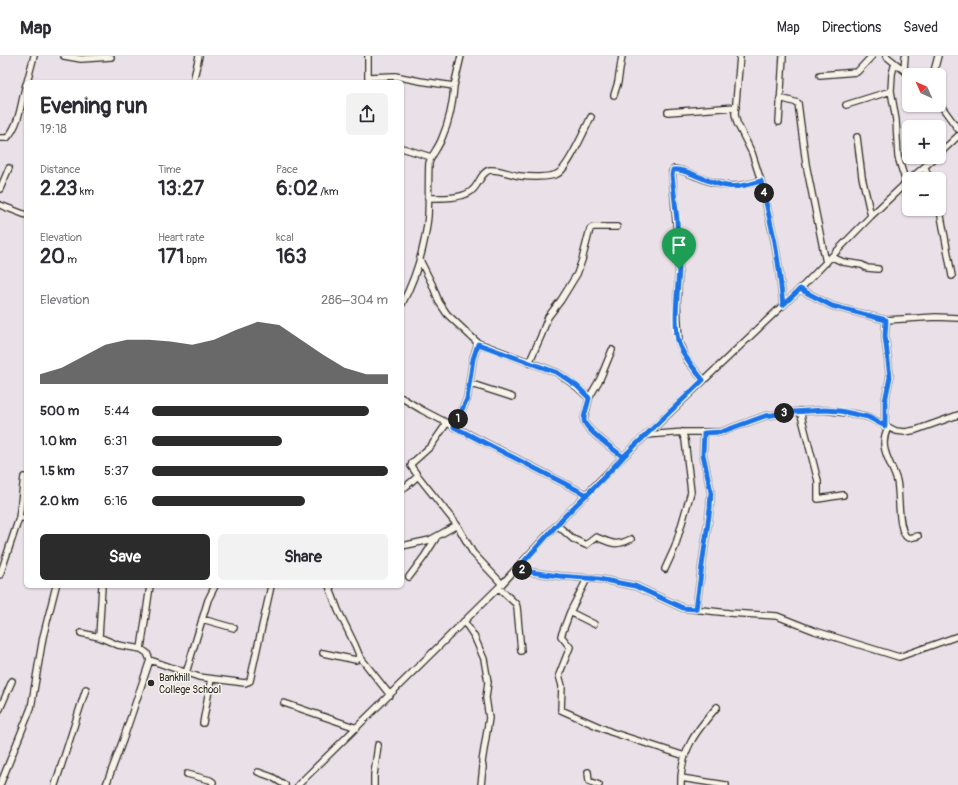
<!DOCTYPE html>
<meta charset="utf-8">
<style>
body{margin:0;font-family:Pangolin,sans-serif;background:#f2f2f3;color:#2b2b33;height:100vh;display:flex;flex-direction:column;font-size:15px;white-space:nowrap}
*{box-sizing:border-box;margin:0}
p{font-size:13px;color:#7c7c81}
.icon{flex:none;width:22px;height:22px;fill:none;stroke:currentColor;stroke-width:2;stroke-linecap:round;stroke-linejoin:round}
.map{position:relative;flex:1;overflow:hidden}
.sheet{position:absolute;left:24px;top:24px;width:380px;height:508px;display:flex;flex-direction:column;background:#fff;border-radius:6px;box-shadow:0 1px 3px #0004}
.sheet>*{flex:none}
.needle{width:26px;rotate:315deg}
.tools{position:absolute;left:902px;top:12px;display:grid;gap:8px}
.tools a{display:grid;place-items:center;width:44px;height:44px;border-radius:6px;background:#fff;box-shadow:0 1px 3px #0004;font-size:20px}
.pin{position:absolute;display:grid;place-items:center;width:34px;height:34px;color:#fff;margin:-41px -17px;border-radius:50% 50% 50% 0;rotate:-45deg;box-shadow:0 0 4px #0007}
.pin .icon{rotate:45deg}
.km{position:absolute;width:20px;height:20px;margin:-10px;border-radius:50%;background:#222;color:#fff;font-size:11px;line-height:20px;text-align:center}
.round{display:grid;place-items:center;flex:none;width:42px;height:42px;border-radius:6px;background:#f2f2f3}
.head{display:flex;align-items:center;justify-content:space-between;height:68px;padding:0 16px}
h1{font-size:22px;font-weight:800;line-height:30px}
.metrics{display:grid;grid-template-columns:repeat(3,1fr);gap:6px;height:68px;padding:4px 16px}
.metrics div{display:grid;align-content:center}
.metrics b{font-size:20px;font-weight:800}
.metrics small{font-size:11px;font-weight:400}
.metrics p{font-size:11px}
.chart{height:112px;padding:8px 16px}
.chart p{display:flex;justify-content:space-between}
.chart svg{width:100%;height:72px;margin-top:4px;fill:#2b2b2b;opacity:.7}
.primary-button{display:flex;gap:8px;margin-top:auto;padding:8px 16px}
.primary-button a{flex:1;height:46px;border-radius:6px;background:#2b2b2b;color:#fff;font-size:16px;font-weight:800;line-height:46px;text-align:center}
.primary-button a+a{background:#f2f2f3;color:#2b2b33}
ul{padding:0 16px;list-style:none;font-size:13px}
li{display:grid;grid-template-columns:64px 48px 1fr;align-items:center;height:30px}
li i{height:10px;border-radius:5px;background:#2b2b2b}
header{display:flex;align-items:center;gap:24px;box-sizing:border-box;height:56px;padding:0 20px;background:#fff;border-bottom:1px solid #e1e1e2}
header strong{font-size:19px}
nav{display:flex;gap:22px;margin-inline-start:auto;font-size:14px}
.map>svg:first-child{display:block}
</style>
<header>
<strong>Map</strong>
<nav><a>Map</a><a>Directions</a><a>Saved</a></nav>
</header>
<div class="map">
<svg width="958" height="729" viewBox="0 0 958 729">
<rect width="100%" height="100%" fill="#eae1e8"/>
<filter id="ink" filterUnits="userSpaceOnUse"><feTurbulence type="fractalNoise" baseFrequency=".025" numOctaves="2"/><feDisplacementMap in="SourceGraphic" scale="8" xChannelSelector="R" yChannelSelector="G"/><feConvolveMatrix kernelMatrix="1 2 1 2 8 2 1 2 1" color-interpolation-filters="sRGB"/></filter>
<g filter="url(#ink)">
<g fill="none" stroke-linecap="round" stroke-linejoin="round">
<g stroke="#2b2b2b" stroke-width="8">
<path id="street" d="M 64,0 L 81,3 L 111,1
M 368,0 L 368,26
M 740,0 L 735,58 L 737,67 L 752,97 L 761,125 L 775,187 L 779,213 L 783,249
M 886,0 L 910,19
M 895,7 L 892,18 L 891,35 L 896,64 L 898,101 L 906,127
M 904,14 L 905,0
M 820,19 L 857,16 L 872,0
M 933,19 L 938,0
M 368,21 L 395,20 L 420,25 L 454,30 C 453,47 449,66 442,82 C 439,91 432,98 429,107 C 428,125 429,143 428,160 C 425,190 416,221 402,248
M 27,26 L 34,0
M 193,26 L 199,0
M 454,30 L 461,0
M 614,39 L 618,26 L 622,0
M 780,42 L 798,47 L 806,108 L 826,207
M 939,47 L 958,73
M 846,49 L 891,35
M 668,56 L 736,51
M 779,66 L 783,0
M 857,81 L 862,121 L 871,160
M 0,82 L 7,82 C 20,68 21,46 26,28
M 402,92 L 431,101
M 939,98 L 958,80
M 925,111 L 929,123
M 910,123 L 936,101
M 0,133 L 9,112
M 428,142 C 441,142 459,143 470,136 C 479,131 480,116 490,114 C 500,113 511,119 520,120 C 529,121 549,122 557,118 C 568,113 585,73 591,61
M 0,149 L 26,159
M 939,153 L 941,160 L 952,220
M 832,201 L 843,206 L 862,209 L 867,212 L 878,213
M 420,204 L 432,228 L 439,246 L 447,258 L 478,287 L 558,317 L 577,331 L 589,342 C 588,349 585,357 584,364 C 584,373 615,394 623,401
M 800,233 L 832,250 L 886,264 L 936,261 L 958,262
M 529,307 L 541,280 L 548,261 L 561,244 L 577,218 L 582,204 L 590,173 L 593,171 L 617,171
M 703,324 L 687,304 L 679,287 L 677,247 L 679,213 L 678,189 L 672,116 L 674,113 C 684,114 692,119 701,122 C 725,132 736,132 761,125
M 469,328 L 478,330 L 512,341
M 402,342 L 422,354 L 587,439
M 589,342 L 600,323 L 612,294
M 800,355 L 818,425 L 818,443 L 843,439
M 447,367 L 431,390 L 412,407 L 411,410 L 418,420 L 457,469 L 473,497 L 502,528
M 885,370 L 885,345 L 890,321 L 885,280 L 886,264
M 454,371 L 467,343 L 473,303 L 478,287
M 888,372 C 877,392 892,407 897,425 C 900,438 897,476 908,482 L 918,480
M 646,379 L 685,376 L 721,376 L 765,360 L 793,356 L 824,354 L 855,358 L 868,361 L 896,375 L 905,376 L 916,374 L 958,359
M 402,434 L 418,420
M 19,462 L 26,462
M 557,469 L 573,483 L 586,489 L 596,481 C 611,487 615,491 631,483
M 402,490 L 430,484 L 457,469
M 665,513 L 675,491 L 691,436 L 685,384 L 682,376
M 516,514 L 559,520 L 599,523 L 635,530 L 683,552 L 729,557 L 777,560 L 815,575 L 899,601 L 958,580
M 0,519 L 19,462 L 24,421
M 409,521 L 424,501 L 436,482
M 587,523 L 570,556 L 561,580 L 570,591 L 559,619 L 562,630 L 561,654 L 611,676 L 685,700
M 329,530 L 338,554 L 355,589 L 360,601 L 390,639
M 499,532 L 516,548 L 517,551 L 521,595
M 696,553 L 710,452 L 711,436 L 703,398 L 704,377
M 570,556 L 594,568
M 202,563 L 234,572
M 464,565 L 474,580 L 484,603 L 488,626 L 486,642 L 489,662 L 482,706 L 483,711 L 481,729
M 81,577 L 99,581 L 118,589 L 141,593 L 147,597 L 150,604 L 123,684 L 106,729
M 99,581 L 102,530
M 141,593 L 150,530
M 323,597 L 356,604 L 360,601
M 150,604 L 199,621 L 245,627 L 250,625 L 271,530
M 186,617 L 208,544 L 215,530
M 284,647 L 357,672
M 0,653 L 12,625
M 203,667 L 211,623
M 258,716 L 272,721 L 285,729
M 588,716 L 589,725 L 599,729
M 187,718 L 210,724 L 213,726 L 212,729
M 681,722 L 726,729
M 0,729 L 31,652 L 43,581 L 56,530
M 55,729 L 86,633
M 298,729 L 502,528 L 563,462 L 623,401 L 800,233 L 871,160 L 909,124
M 374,729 L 374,719 L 378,689
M 681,729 C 680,695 696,675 717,651"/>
</g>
<use href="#street" stroke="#f7f3e8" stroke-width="5.5"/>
</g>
</g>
<g fill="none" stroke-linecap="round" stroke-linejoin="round" filter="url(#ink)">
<g stroke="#fff" stroke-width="8">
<path id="route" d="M 679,213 C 678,232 673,270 679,288 C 684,301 694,313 703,324 L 623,401 L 587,439 L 454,371 L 467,343 L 473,303 L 478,288 L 558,317 L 577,330 L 589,342 C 588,349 584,357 584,364 C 584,373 615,394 623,401 C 604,423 582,442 562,463 C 547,480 532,497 516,514 L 559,520 L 599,523 L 635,530 L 683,552 L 696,553 L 710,452 L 711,436 L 703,398 L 704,377 L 721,376 L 765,360 L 793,356 L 824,354 L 840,355 L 868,361 L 885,370 L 885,345 L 890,321 L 885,280 L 886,264 L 832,250 L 800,233 L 783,249 L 779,213 L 775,186 L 761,125 C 750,128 738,132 727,130 C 712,129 684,111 673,114 L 672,119 L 677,164 L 679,213"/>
</g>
<use href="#route" stroke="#1a73e8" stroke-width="5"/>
</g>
<circle fill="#2b2b2b" stroke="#f7f3e8" stroke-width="1.5" cx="151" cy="627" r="4"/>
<g text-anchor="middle" stroke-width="3" stroke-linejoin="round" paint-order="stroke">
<g font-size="10" fill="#2b2b2b" stroke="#f7f3e8" text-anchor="start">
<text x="159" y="625">Bankhill<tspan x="159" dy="12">College School</tspan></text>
</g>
</g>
</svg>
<div class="tools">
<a><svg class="needle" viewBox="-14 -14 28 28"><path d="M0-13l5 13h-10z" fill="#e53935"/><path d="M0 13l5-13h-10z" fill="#7c7c81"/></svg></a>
<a>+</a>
<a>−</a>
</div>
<div class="pin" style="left:679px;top:213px;background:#1e9e55"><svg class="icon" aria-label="arrive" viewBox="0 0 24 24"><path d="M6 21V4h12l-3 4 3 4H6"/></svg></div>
<b class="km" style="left:458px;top:363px">1</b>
<b class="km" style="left:522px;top:514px">2</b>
<b class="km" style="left:784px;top:357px">3</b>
<b class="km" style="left:764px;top:137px">4</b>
<section class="sheet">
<div class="head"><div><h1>Evening run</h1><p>19:18</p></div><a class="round"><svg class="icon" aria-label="share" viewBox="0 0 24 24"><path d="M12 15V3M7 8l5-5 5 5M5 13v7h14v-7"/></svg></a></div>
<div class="metrics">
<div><p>Distance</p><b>2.23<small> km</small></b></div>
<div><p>Time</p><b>13:27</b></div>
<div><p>Pace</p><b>6:02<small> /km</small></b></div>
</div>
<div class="metrics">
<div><p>Elevation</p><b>20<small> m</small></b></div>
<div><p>Heart rate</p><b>171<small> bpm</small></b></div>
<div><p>kcal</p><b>163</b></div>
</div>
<div class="chart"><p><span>Elevation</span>286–304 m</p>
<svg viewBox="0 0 160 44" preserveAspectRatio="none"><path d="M0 44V38L10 34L20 27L30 20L40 17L50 17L60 18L70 20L80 17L90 11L100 6L110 8L120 17L130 26L140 34L150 38L160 38V44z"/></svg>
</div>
<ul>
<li><b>500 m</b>5:44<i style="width:92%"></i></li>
<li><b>1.0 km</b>6:31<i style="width:55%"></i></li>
<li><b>1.5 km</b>5:37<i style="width:100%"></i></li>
<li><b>2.0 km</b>6:16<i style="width:65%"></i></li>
</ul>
<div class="primary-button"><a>Save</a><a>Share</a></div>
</section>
</div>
